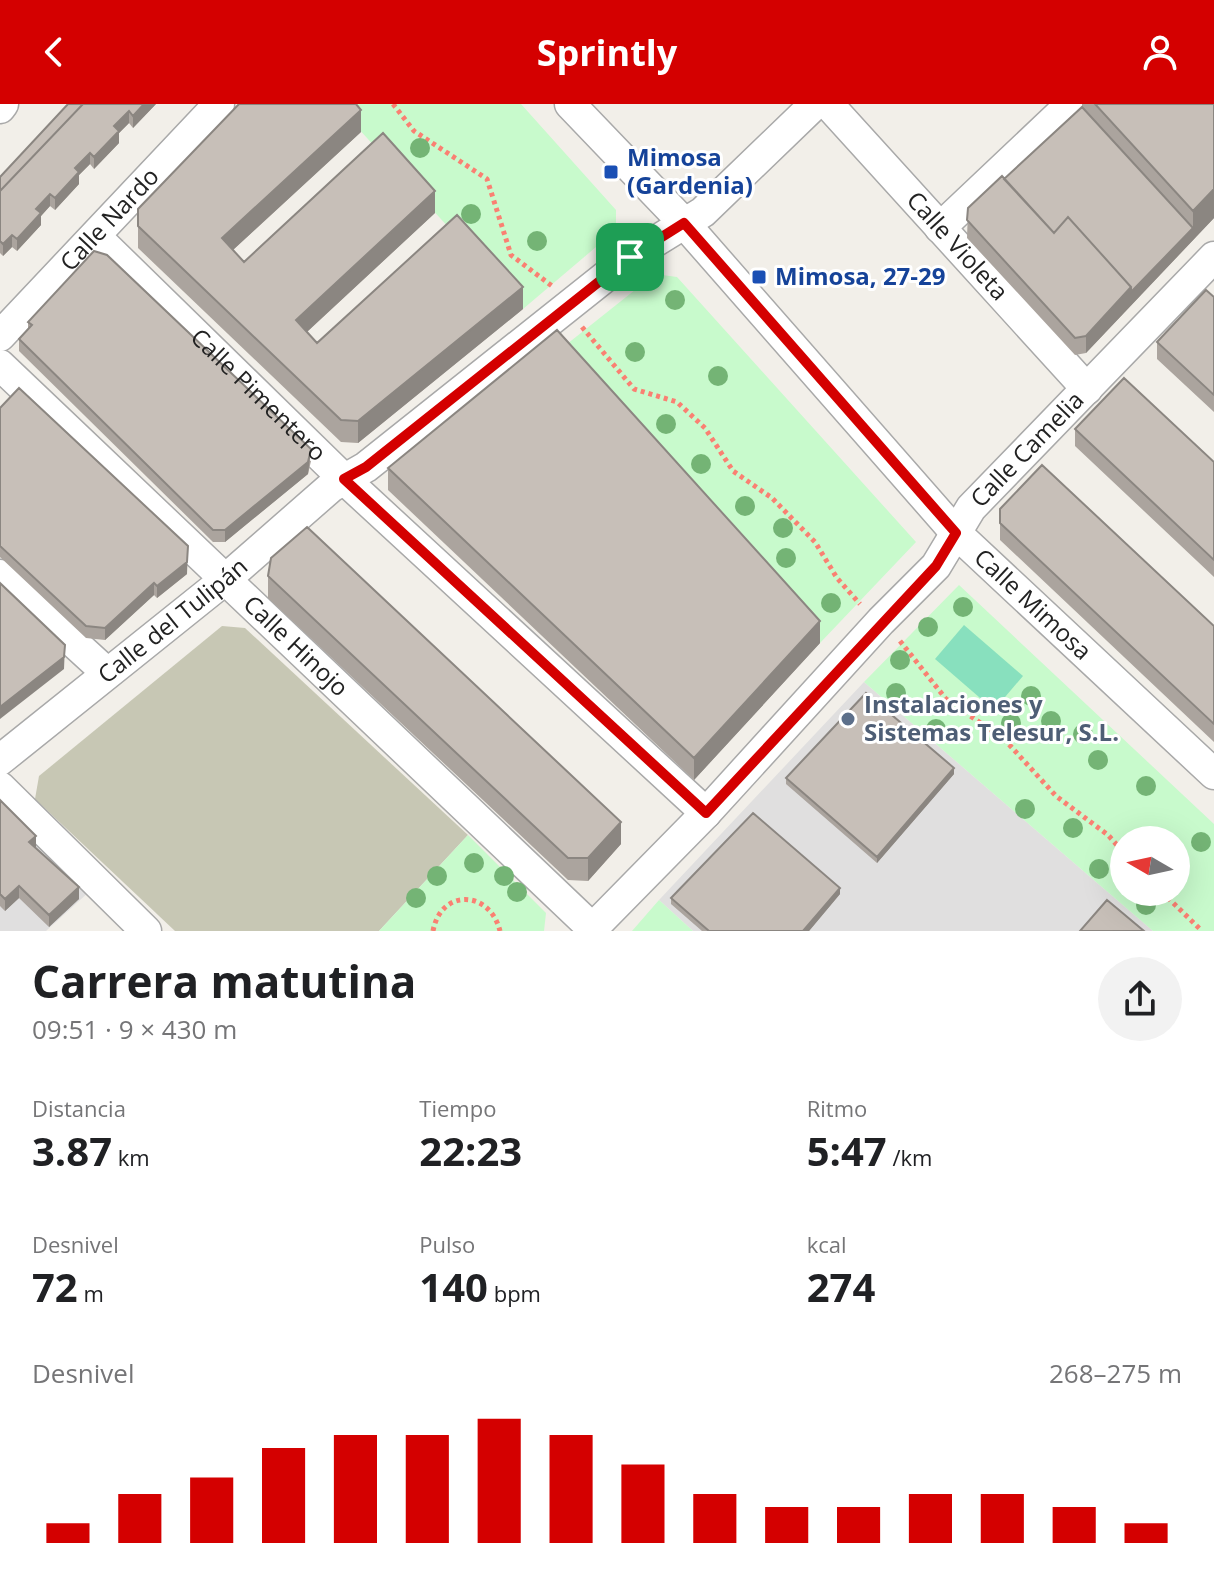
<!DOCTYPE html>
<html lang="es">
<meta charset="utf-8">
<style>
body{margin:0;font-family:"Open Sans",sans-serif;background:#f2f2f2;color:#202124;height:100vh;display:flex;flex-direction:column;font-size:30px;white-space:nowrap}
*{box-sizing:border-box;margin:0}
p{font-size:26px;color:#757577}
.icon{flex:none;width:44px;height:44px;fill:none;stroke:currentColor;stroke-width:2;stroke-linecap:round;stroke-linejoin:round}
.map{position:relative;height:827px;overflow:hidden}
.drawer{display:flex;flex-direction:column;background:#fff;flex:1}
.drawer>*{flex:none}
.needle{width:52px;rotate:279deg}
.controls{position:absolute;left:1110px;top:722px;display:grid;gap:16px}
.controls a{display:grid;place-items:center;width:80px;height:80px;border-radius:50%;background:#fff;box-shadow:0 8px 32px #0002;font-size:40px}
.pin{position:absolute;display:grid;place-items:center;width:68px;height:68px;color:#fff;margin:-34px;border-radius:16px;box-shadow:0 4px 12px #0006}
.round{display:grid;place-items:center;flex:none;width:84px;height:84px;border-radius:42px;background:#f2f2f2}
.headline{display:flex;align-items:center;justify-content:space-between;height:136px;padding:0 32px}
h1{font-size:44px;font-weight:700;line-height:60px}
.metrics{display:grid;grid-template-columns:repeat(3,1fr);gap:12px;height:136px;padding:8px 32px}
.metrics div{display:grid;align-content:center}
.metrics b{font-size:40px;font-weight:700}
.metrics small{font-size:22px;font-weight:400}
.metrics p{font-size:22px}
.chart{height:224px;padding:16px 32px}
.chart p{display:flex;justify-content:space-between}
.chart svg{width:100%;height:144px;margin-top:8px;stroke:#d40000;stroke-width:6}
header{display:flex;justify-content:space-between;align-items:center;height:104px;padding:0 32px;background:#d40000;color:#fff;font-size:36px;font-weight:700}
.map>svg:first-child{display:block}
</style>
<header><svg class="icon" aria-label="back" viewBox="0 0 24 24"><path d="M15 5l-7 7 7 7"/></svg>Sprintly<svg class="icon" aria-label="person" viewBox="0 0 24 24"><circle cx="12" cy="8" r="4"/><path d="M4 21q1-7 8-7t8 7"/></svg></header>
<div class="map">
<svg width="1214" height="827" viewBox="0 0 1214 827">
<rect width="100%" height="100%" fill="#f2efe9"/>
<path fill="#e0dfdf" d="M 864,578 L 1153,827 L 693,827 L 659,796 Z
M 0,696 L 90,787 L 46,827 L 0,827 Z"/>
<path fill="#c7c7b4" d="M 222,522 L 245,524 L 468,731 L 379,827 L 175,827 L 35,695 L 39,672 Z"/>
<path fill="#c8facc" fill-rule="evenodd" d="M 336,0 L 521,0 L 616,106 L 616,126 L 523,205 Z
M 655,170 L 677,173 L 916,438 L 820,539 L 557,248 Z
M 959,481 L 1214,720 L 1214,827 L 1153,827 L 864,578 ZM 1124,736 L 1176,736 L 1176,788 L 1124,788 Z
M 468,731 L 546,809 L 544,827 L 379,827 Z
M 659,796 L 693,827 L 632,827 Z"/>
<path fill="#88e0be" d="M 964,521 L 1023,572 L 994,606 L 935,555 Z"/>
<g fill="none" stroke-linecap="round" stroke-linejoin="round">
<g stroke="#a9a9a9" stroke-width="33">
<g id="minor">
<path id="s1" d="M 570,0 L 684,119 L 956,429 L 1214,670"/>
<path id="s2" d="M 828,0 L 1087,285"/>
<path d="M 0,4 L 3,0"/>
<path d="M 940,124 L 1071,0"/>
<path id="s3" d="M 95,132 L 344,375 L 706,709"/>
<path id="s4" d="M 0,232 L 219,0"/>
<path id="s5" d="M 0,261 L 592,824"/>
<path d="M 0,471 L 106,568"/>
<path id="s6" d="M 0,656 L 227,474 L 331,383 L 366,363 L 630,153 L 703,108 L 815,0"/>
<path d="M 0,683 L 146,827"/>
<path id="s7" d="M 590,827 L 706,709 L 881,517 L 936,462 L 971,404 L 1214,153"/>
</g>
</g>
<path stroke="#fa8072" stroke-width="5" stroke-dasharray="4 4" stroke-linecap="butt" d="M 393,0 L 414,27 L 487,75 L 511,151 L 552,182
M 582,223 L 634,285 L 677,298 L 705,324 L 733,367 L 772,394 L 815,438 L 837,474 L 860,500
M 900,537 L 946,595 L 1005,636 L 1056,692 L 1108,731 L 1124,749
M 1162,788 L 1202,827
M 433,827 C 441,784 490,786 500,827"/>
<use href="#minor" stroke="#fff" stroke-width="30"/>
</g>
<g fill="#74b475">
<circle cx="420" cy="44" r="10"/>
<circle cx="471" cy="110" r="10"/>
<circle cx="537" cy="137" r="10"/>
<circle cx="675" cy="196" r="10"/>
<circle cx="635" cy="248" r="10"/>
<circle cx="718" cy="272" r="10"/>
<circle cx="666" cy="320" r="10"/>
<circle cx="701" cy="360" r="10"/>
<circle cx="745" cy="402" r="10"/>
<circle cx="783" cy="424" r="10"/>
<circle cx="786" cy="454" r="10"/>
<circle cx="831" cy="499" r="10"/>
<circle cx="963" cy="503" r="10"/>
<circle cx="928" cy="523" r="10"/>
<circle cx="900" cy="556" r="10"/>
<circle cx="896" cy="589" r="10"/>
<circle cx="1031" cy="592" r="10"/>
<circle cx="1051" cy="617" r="10"/>
<circle cx="1011" cy="619" r="10"/>
<circle cx="936" cy="625" r="10"/>
<circle cx="1083" cy="630" r="10"/>
<circle cx="1098" cy="656" r="10"/>
<circle cx="1146" cy="682" r="10"/>
<circle cx="1025" cy="705" r="10"/>
<circle cx="1073" cy="724" r="10"/>
<circle cx="1201" cy="738" r="10"/>
<circle cx="474" cy="759" r="10"/>
<circle cx="1099" cy="765" r="10"/>
<circle cx="437" cy="772" r="10"/>
<circle cx="504" cy="772" r="10"/>
<circle cx="517" cy="788" r="10"/>
<circle cx="416" cy="794" r="10"/>
<circle cx="1146" cy="801" r="10"/>
</g>
<path fill="#aba49e" d="M 68,0 L 156,0 L 133,24 L 129,19 L 119,29 L 119,39 L 94,65 L 90,60 L 79,71 L 79,80 L 55,106 L 50,102 L 41,112 L 41,121 L 17,147 L 12,143 L 3,152 L 0,149 L 0,73 Z
M 1082,0 L 1214,0 L 1214,114 L 1086,249 L 1075,251 L 967,134 L 968,104 L 1004,75 L 1082,3 Z
M 361,28 L 233,146 L 244,158 L 435,109 L 307,228 L 317,239 L 523,205 L 358,339 L 341,338 L 138,144 L 138,105 Z
M 1214,193 L 1214,308 L 1157,255 L 1157,238 Z
M 28,218 L 311,357 L 308,370 L 225,438 L 213,438 L 19,247 L 19,235 L 28,225 Z
M 0,304 L 187,470 L 157,494 L 154,491 L 105,536 L 86,534 L 0,453 Z
M 1075,325 L 1214,358 L 1214,473 L 1075,342 Z
M 388,364 L 820,539 L 694,676 L 388,386 Z
M 1000,405 L 1214,522 L 1214,638 L 1000,436 Z
M 268,472 L 621,740 L 588,777 L 568,776 L 268,494 Z
M 954,670 L 877,759 L 786,680 L 786,674 Z
M 0,696 L 36,744 L 79,795 L 49,823 L 19,794 L 5,807 L 0,802 Z
M 840,790 L 809,827 L 702,827 L 671,800 L 671,794 Z"/>
<path fill="#8b8681" d="M 144,0 L 156,0 L 133,24 L 133,12 Z
M 361,6 L 361,28 L 222,156 L 222,134 Z
M 129,7 L 129,19 L 119,29 L 119,39 L 94,65 L 94,53 L 114,22 Z
M 90,49 L 90,60 L 79,71 L 79,80 L 55,106 L 55,94 L 75,64 Z
M 1214,85 L 1214,114 L 1086,249 L 1086,232 L 1131,183 L 1193,124 L 1193,107 Z
M 435,87 L 435,109 L 296,238 L 296,216 Z
M 50,90 L 50,102 L 41,112 L 41,121 L 17,147 L 17,135 L 36,105 Z
M 12,131 L 12,143 L 3,152 L 3,140 Z
M 523,183 L 523,205 L 358,339 L 358,317 Z
M 311,345 L 308,370 L 225,438 L 225,426 Z
M 188,442 L 187,470 L 157,494 L 157,482 Z
M 154,479 L 154,491 L 105,536 L 105,524 Z
M 820,517 L 820,539 L 694,676 L 694,654 Z
M 65,541 L 64,565 L 0,615 L 0,603 Z
M 954,664 L 954,670 L 877,759 L 877,753 Z
M 621,718 L 621,740 L 588,777 L 588,754 Z
M 36,732 L 36,744 L 29,738 Z
M 19,782 L 19,794 L 5,807 L 5,795 Z
M 79,783 L 79,795 L 49,823 L 49,811 Z
M 840,784 L 840,790 L 809,827 L 803,827 Z"/>
<path fill="#c7bfb8" stroke="#8b8681" stroke-width="2" d="M 68,0 L 83,0 L 0,87 L 0,73 Z
M 83,0 L 144,0 L 133,12 L 129,7 L 114,22 L 119,27 L 94,53 L 90,49 L 75,64 L 79,68 L 55,94 L 50,90 L 36,105 L 41,109 L 17,135 L 12,131 L 3,140 L 0,137 L 0,87 Z
M 239,0 L 356,0 L 361,6 L 222,134 L 244,158 L 383,29 L 435,87 L 296,216 L 317,239 L 457,111 L 523,183 L 358,317 L 341,316 L 138,122 L 138,105 Z
M 1095,0 L 1214,0 L 1214,85 L 1193,107 Z
M 1082,3 L 1193,124 L 1131,188 L 1131,183 L 1068,113 L 1054,129 L 1004,75 Z
M 1002,72 L 1054,129 L 1068,113 L 1131,183 L 1086,232 L 1075,234 L 967,116 L 968,104 Z
M 94,147 L 107,151 L 311,345 L 308,358 L 225,426 L 213,426 L 19,235 L 32,221 L 28,218 Z
M 1206,186 L 1214,193 L 1214,291 L 1157,238 Z
M 557,226 L 820,517 L 694,654 L 388,364 Z
M 1124,274 L 1214,358 L 1214,456 L 1075,325 Z
M 19,284 L 188,442 L 187,458 L 157,482 L 154,479 L 105,524 L 86,522 L 0,442 L 0,304 Z
M 1042,361 L 1214,522 L 1214,620 L 1000,419 L 1000,405 Z
M 307,423 L 621,718 L 588,754 L 568,754 L 268,472 L 271,454 Z
M 0,479 L 65,541 L 64,553 L 0,603 Z
M 866,589 L 954,664 L 877,753 L 786,674 Z
M 0,696 L 36,732 L 29,738 L 79,783 L 49,811 L 19,782 L 5,795 L 0,790 Z
M 753,709 L 840,784 L 803,827 L 709,827 L 671,794 Z
M 1107,796 L 1144,827 L 1080,827 Z"/>
<g fill="none" stroke-linecap="round" stroke-linejoin="round">
<g stroke="#fff" stroke-width="16">
<path id="route" d="M 684,119 L 956,429 L 936,462 L 706,709 L 344,375 L 366,363 L 630,153 Z"/>
</g>
<use href="#route" stroke="#d40000" stroke-width="10"/>
</g>
<g fill="#1a4fb4" stroke="#fff" stroke-width="3">
<rect x="603" y="60" width="16" height="16" rx="4"/>
<rect x="751" y="165" width="16" height="16" rx="4"/>
</g>
<circle fill="#5c6f8a" stroke="#fff" stroke-width="3" cx="848" cy="615" r="8"/>
<g text-anchor="middle" stroke-width="6" stroke-linejoin="round" paint-order="stroke">
<g font-size="24" font-weight="bold" fill="#164399" stroke="#fff" text-anchor="start">
<text x="627" y="62">Mimosa<tspan x="627" dy="28">(Gardenia)</tspan></text>
<text x="775" y="181">Mimosa, 27-29</text>
</g>
<g font-size="24" fill="#222" stroke="#fff">
<text dy="8" stroke="none"><textPath href="#s4" startOffset="160">Calle Nardo</textPath></text>
<text dy="8" stroke="none"><textPath href="#s2" startOffset="192">Calle Violeta</textPath></text>
<text dy="8" stroke="none"><textPath href="#s3" startOffset="228">Calle Pimentero</textPath></text>
<text dy="8" stroke="none"><textPath href="#s7" startOffset="652">Calle Camelia</textPath></text>
<text dy="8" stroke="none"><textPath href="#s1" startOffset="682">Calle Mimosa</textPath></text>
<text dy="8" stroke="none"><textPath href="#s6" startOffset="222">Calle del Tulipán</textPath></text>
<text dy="8" stroke="none"><textPath href="#s5" startOffset="408">Calle Hinojo</textPath></text>
</g>
<g font-size="24" font-weight="bold" fill="#4e5e75" stroke="#fff" text-anchor="start">
<text x="864" y="609">Instalaciones y<tspan x="864" dy="28">Sistemas Telesur, S.L.</tspan></text>
</g>
</g>
</svg>
<div class="controls">
<a><svg class="needle" viewBox="-14 -14 28 28"><path d="M0-13l5 13h-10z" fill="#e53935"/><path d="M0 13l5-13h-10z" fill="#757577"/></svg></a>
</div>
<div class="pin" style="left:630px;top:153px;background:#1e9e55"><svg class="icon" aria-label="arrive" viewBox="0 0 24 24"><path d="M6 21V4h12l-3 4 3 4H6"/></svg></div>
</div>
<section class="drawer">
<div class="headline"><div><h1>Carrera matutina</h1><p>09:51 · 9 × 430 m</p></div><a class="round"><svg class="icon" aria-label="share" viewBox="0 0 24 24"><path d="M12 15V3M7 8l5-5 5 5M5 13v7h14v-7"/></svg></a></div>
<div class="metrics">
<div><p>Distancia</p><b>3.87<small> km</small></b></div>
<div><p>Tiempo</p><b>22:23</b></div>
<div><p>Ritmo</p><b>5:47<small> /km</small></b></div>
</div>
<div class="metrics">
<div><p>Desnivel</p><b>72<small> m</small></b></div>
<div><p>Pulso</p><b>140<small> bpm</small></b></div>
<div><p>kcal</p><b>274</b></div>
</div>
<div class="chart"><p><span>Desnivel</span>268–275 m</p>
<svg viewBox="0 0 160 44" preserveAspectRatio="none"><path d="M5 44V38M15 44V29M25 44V24M35 44V15M45 44V11M55 44V11M65 44V6M75 44V11M85 44V20M95 44V29M105 44V33M115 44V33M125 44V29M135 44V29M145 44V33M155 44V38"/></svg>
</div>
</section>
